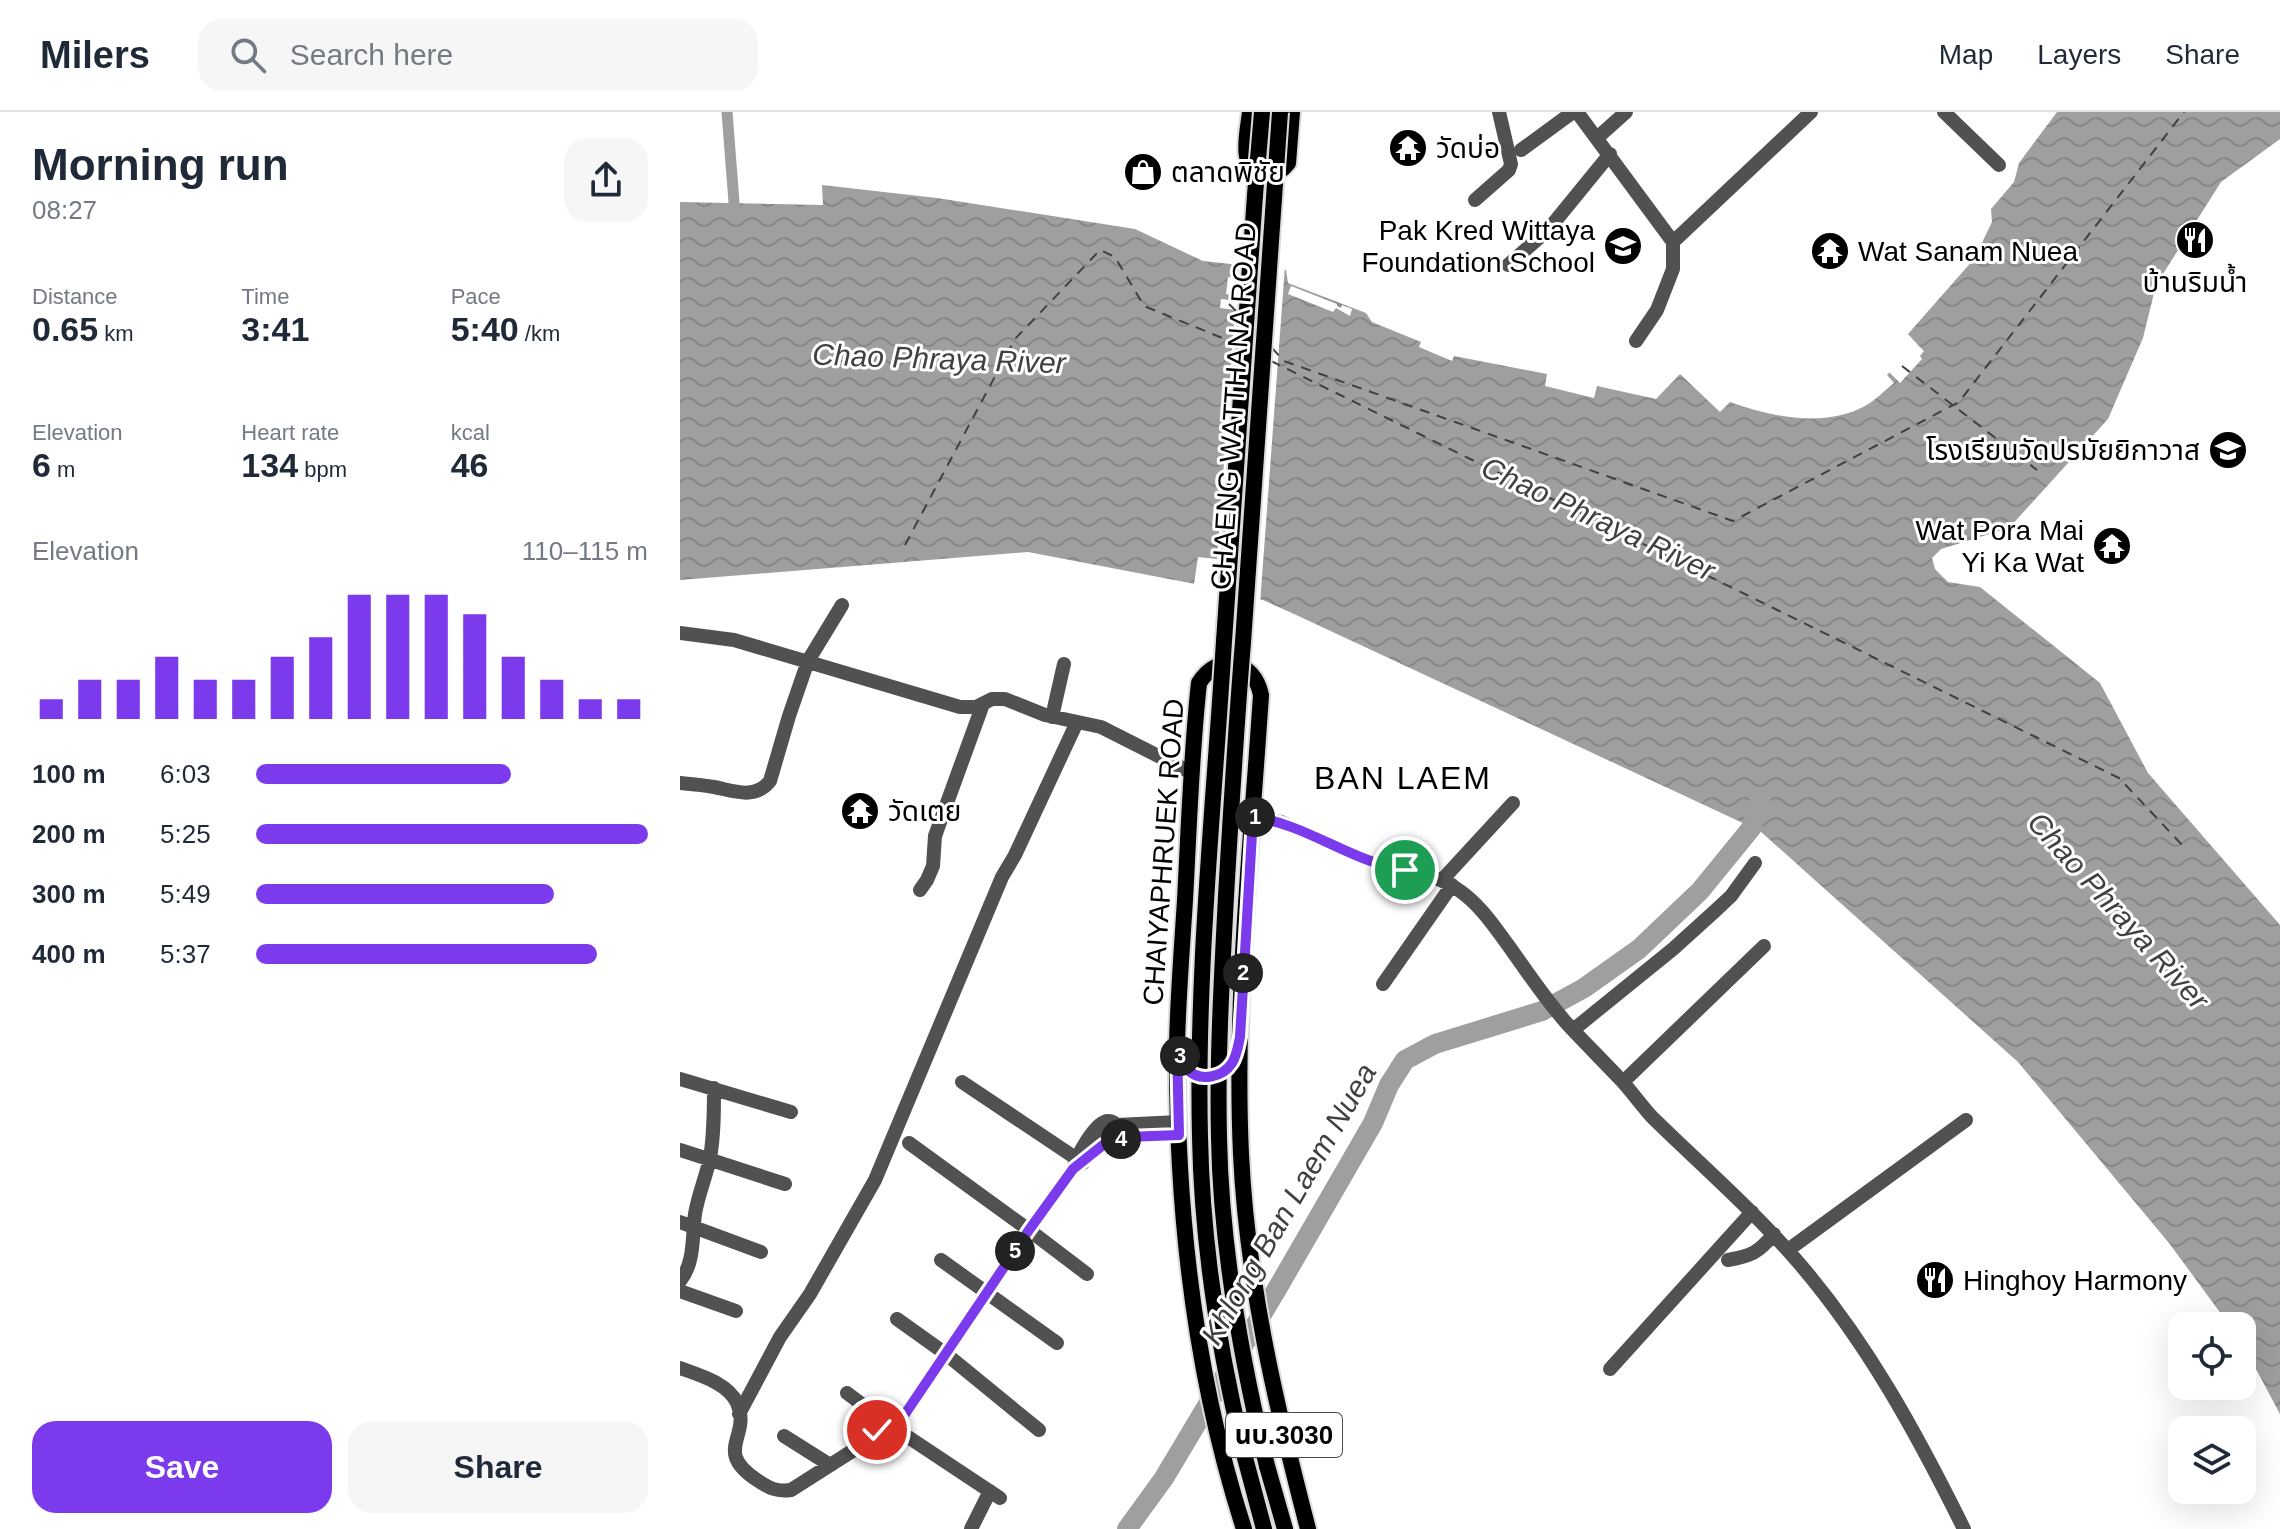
<!DOCTYPE html>
<meta charset="utf-8">
<style>
body{margin:0;font-family:Arial,"Noto Sans Thai",sans-serif;background:#f6f6f7;color:#1f2937;height:100vh;display:flex;flex-direction:column;font-size:30px;white-space:nowrap}
*{box-sizing:border-box;margin:0}
p{font-size:26px;color:#747a83}
.icon{flex:none;width:44px;height:44px;fill:none;stroke:currentColor;stroke-width:2;stroke-linecap:round;stroke-linejoin:round}
.map{position:relative;flex:1;overflow:hidden}
.sheet{display:flex;flex-direction:column;background:#fff;width:680px}
.sheet>*{flex:none}
.controls{position:absolute;left:1488px;top:1200px;display:grid;gap:16px}
.controls a{display:grid;place-items:center;width:88px;height:88px;border-radius:16px;background:#fff;box-shadow:0 8px 32px #0002;font-size:40px}
.pin{position:absolute;display:grid;place-items:center;width:68px;height:68px;color:#fff;margin:-34px;border:4px solid #fff;border-radius:50%;box-shadow:0 2px 8px #0007}
.km{position:absolute;width:40px;height:40px;margin:-20px;border-radius:50%;background:#222;color:#fff;font-size:22px;line-height:40px;text-align:center}
.round{display:grid;place-items:center;flex:none;width:84px;height:84px;border-radius:24px;background:#f6f6f7}
.summary{display:flex;align-items:center;justify-content:space-between;height:136px;padding:0 32px}
h1{font-size:44px;font-weight:700;line-height:60px}
.figures{display:grid;grid-template-columns:repeat(3,1fr);gap:12px;height:136px;padding:8px 32px}
.figures div{display:grid;align-content:center}
.figures b{font-size:34px;font-weight:700}
.figures small{font-size:22px;font-weight:400}
.figures p{font-size:22px}
.chart{height:224px;padding:16px 32px}
.chart p{display:flex;justify-content:space-between}
.chart svg{width:100%;height:144px;margin-top:8px;stroke:#7c3aed;stroke-width:6}
.primary-button{display:flex;gap:16px;margin-top:auto;padding:16px 32px}
.primary-button a{flex:1;height:92px;border-radius:24px;background:#7c3aed;color:#fff;font-size:32px;font-weight:700;line-height:92px;text-align:center}
.primary-button a+a{background:#f6f6f7;color:#1f2937}
ul{padding:0 32px;list-style:none;font-size:26px}
li{display:grid;grid-template-columns:128px 96px 1fr;align-items:center;height:60px}
li i{height:20px;border-radius:10px;background:#7c3aed}
header{display:flex;align-items:center;gap:48px;box-sizing:border-box;height:112px;padding:0 40px;background:#fff;border-bottom:2px solid #e0e1e3}
header strong{font-size:38px}
nav{display:flex;gap:44px;margin-inline-start:auto;font-size:28px}
.search{width:560px;height:72px;background:#f6f6f7;display:flex;align-items:center;gap:20px;box-sizing:border-box;padding:0 28px;border-radius:24px;color:#747a83;font-size:30px}
main{display:flex;flex:1;min-height:0}
.map>svg:first-child{display:block}
</style>
<header>
<strong>Milers</strong>
<div class="search"><svg class="icon" aria-label="search" viewBox="0 0 24 24"><circle cx="10" cy="10" r="6"/><path d="M15 15l6 6"/></svg>Search here</div>
<nav><a>Map</a><a>Layers</a><a>Share</a></nav>
</header>
<main>
<section class="sheet">
<div class="summary"><div><h1>Morning run</h1><p>08:27</p></div><a class="round"><svg class="icon" aria-label="share" viewBox="0 0 24 24"><path d="M12 15V3M7 8l5-5 5 5M5 13v7h14v-7"/></svg></a></div>
<div class="figures">
<div><p>Distance</p><b>0.65<small> km</small></b></div>
<div><p>Time</p><b>3:41</b></div>
<div><p>Pace</p><b>5:40<small> /km</small></b></div>
</div>
<div class="figures">
<div><p>Elevation</p><b>6<small> m</small></b></div>
<div><p>Heart rate</p><b>134<small> bpm</small></b></div>
<div><p>kcal</p><b>46</b></div>
</div>
<div class="chart"><p><span>Elevation</span>110–115 m</p>
<svg viewBox="0 0 160 44" preserveAspectRatio="none"><path d="M5 44V38M15 44V32M25 44V32M35 44V25M45 44V32M55 44V32M65 44V25M75 44V19M85 44V6M95 44V6M105 44V6M115 44V12M125 44V25M135 44V32M145 44V38M155 44V38"/></svg>
</div>
<ul>
<li><b>100 m</b>6:03<i style="width:65%"></i></li>
<li><b>200 m</b>5:25<i style="width:100%"></i></li>
<li><b>300 m</b>5:49<i style="width:76%"></i></li>
<li><b>400 m</b>5:37<i style="width:87%"></i></li>
</ul>
<div class="primary-button"><a>Save</a><a>Share</a></div>
</section>
<div class="map">
<svg width="1600" height="1417" viewBox="0 0 1600 1417">
<defs>
<pattern id="water-waves" width="16" height="10" patternUnits="userSpaceOnUse" patternTransform="scale(2)"><rect width="16" height="10" fill="#9f9f9f"/><path d="M0 5q4-4 8 0t8 0" fill="none" stroke="#878787"/></pattern>
</defs>
<rect width="100%" height="100%" fill="#fff"/>
<path fill="url(#water-waves)" d="M 1377,0 L 1600,0 L 1600,27 L 1541,70 L 1476,173 L 1463,226 L 1428,307 L 1329,416 L 1261,437 L 1252,446 L 1255,457 L 1268,470 L 1300,475 L 1420,571 L 1468,661 L 1600,813 L 1600,1302 L 1562,1231 L 1562,1214 L 1550,1214 L 1489,1131 L 1338,950 L 1080,719 L 614,502 L 583,488 L 536,476 L 348,440 L 0,468 L 0,90 L 143,93 L 142,73 L 257,86 L 455,117 L 523,149 L 606,158 L 608,171 L 686,201 L 692,210 L 741,230 L 739,235 L 772,249 L 774,244 L 867,262 L 865,274 L 914,286 L 917,274 L 976,287 L 1000,262 L 1040,300 L 1050,290 C 1091,305 1145,316 1185,294 C 1195,289 1205,278 1214,271 L 1207,263 L 1237,232 L 1228,222 L 1294,147 L 1312,110 L 1311,97 L 1334,70 L 1339,51 Z"/>
<path fill="#fff" d="M 559,150 L 605,154 L 580,492 L 534,479 L 534,476 L 514,472 L 518,445 L 537,447 L 555,198 L 540,196 L 541,187 L 551,188 L 551,183 L 546,182 L 548,165 L 558,166 Z
M 611,174 L 657,192 L 657,194 L 661,196 L 662,193 L 672,197 L 670,204 L 656,196 L 653,200 L 608,182 Z
M 1235,230 L 1244,239 L 1240,244 L 1242,247 L 1220,271 L 1207,258 Z"/>
<g fill="none" stroke-linecap="round" stroke-linejoin="round">
<path stroke="#9f9f9f" stroke-width="11" d="M 47,0 L 55,103"/>
<path stroke="#9f9f9f" stroke-width="20" d="M 447,1417 L 484,1366 L 597,1177 L 693,1011 L 709,973 L 725,948 L 755,932 L 862,899 L 904,876 L 959,837 L 1020,779 L 1064,725 L 1072,715 L 1080,689"/>
<path stroke="#404040" stroke-width="2" stroke-dasharray="10 8" stroke-linecap="butt" d="M 549,192 L 560,203
M 592,236 L 604,249 L 1053,409 L 1279,290 L 1504,0
M 591,249 L 1439,666 L 1505,736
M 1222,254 L 1357,358
M 225,433 L 335,227 L 420,138 L 435,145 L 464,194 L 557,232"/>
<g stroke="#dbdbdb" stroke-width="20">
<path id="major" d="M 570,0 C 568,20 557,59 585,62 C 595,63 602,59 608,51 L 612,0
M 544,529 L 575,83
M 563,530 L 594,86
M 564,1342 L 584,1417
M 587,1354 L 605,1417
M 564,1417 C 514,1262 496,1096 497,933 C 498,885 502,836 505,788 C 509,716 511,643 519,571 C 538,540 574,548 581,583 C 571,736 554,889 561,1042 C 567,1170 596,1294 628,1417"/>
</g>
<path stroke="#515151" stroke-width="14" d="M 897,0 L 993,130
M 1264,0 L 1319,53
M 917,26 L 946,0
M 841,38 L 893,0
M 795,88 L 829,58 L 831,52 L 819,0
M 993,130 L 1131,0
M 828,153 L 868,118 L 930,42
M 956,229 L 977,198 L 993,157 L 993,130
M 0,521 L 54,528 L 280,595 L 296,595 L 312,587 L 325,587 L 365,603 L 421,615 L 512,661
M 372,605 L 384,552
M 0,671 C 11,672 23,673 34,675 C 54,679 75,688 90,669 L 109,604 L 128,549 L 162,493
M 573,705 L 601,710 L 695,751 C 724,760 755,760 780,779 C 800,793 814,814 828,833 C 848,861 867,890 890,915 C 907,933 924,950 941,968 C 952,980 961,993 972,1005 C 1021,1053 1073,1098 1118,1150 C 1187,1230 1237,1322 1284,1417
M 762,768 L 833,691
M 240,778 L 247,768 L 253,754 L 255,724 L 303,592
M 703,872 L 772,773
M 893,918 L 993,837 L 1035,799 L 1051,784 L 1075,751
M 0,967 L 111,1000
M 282,970 L 403,1051
M 943,970 L 1084,834
M 436,1013 L 499,1010
M 437,1029 L 446,1025 L 499,1023
M 229,1031 L 349,1118 L 407,1162
M 0,1038 L 105,1072
M 0,1110 L 81,1140
M 1108,1138 L 1286,1008
M 261,1148 L 377,1231
M 1048,1148 C 1071,1144 1078,1141 1094,1122
M 0,1169 C 15,1151 12,1124 15,1102 C 18,1083 26,1065 30,1046 C 34,1023 34,1000 34,976
M 0,1179 L 56,1199
M 217,1207 L 266,1242 L 359,1318
M 0,1256 C 19,1263 48,1271 57,1291 C 72,1325 32,1338 77,1368 C 89,1376 96,1380 111,1378 L 199,1322
M 930,1257 L 1072,1100
M 167,1281 L 200,1306
M197 1315a13 13 0 1 1 26 0a13 13 0 1 1-26 0Z
M 59,1302 L 100,1225 L 130,1182 L 195,1068 L 322,765 L 335,743 L 397,610
M 221,1308 L 349,1118 L 393,1057 C 396,1046 415,1009 428,1009 C 434,1009 435,1012 439,1016 L 439,1025 L 433,1032 L 423,1033 L 417,1026 L 416,1017
M 222,1321 L 320,1386
M 104,1324 L 150,1353
M 291,1417 L 310,1379"/>
<use href="#major" stroke="#000" stroke-width="16"/>
<g stroke="#dbdbdb" stroke-width="20" stroke-linecap="butt">
<path id="major-bridge" d="M 575,83 L 582,0
M 594,86 L 600,0
M 544,529 C 534,694 516,859 520,1025 C 522,1131 539,1239 564,1342
M 563,530 C 556,615 551,699 546,784 C 542,864 537,945 539,1026 C 541,1136 561,1247 587,1354"/>
</g>
<use href="#major-bridge" stroke="#000" stroke-width="16"/>
</g>
<g fill="none" stroke-linecap="round" stroke-linejoin="round">
<g stroke="#fff" stroke-width="16">
<path id="route" d="M 197,1318 L 197,1310 L 204,1303 L 214,1302 L 221,1308 L 349,1118 L 393,1057 L 423,1033 L 433,1032 L 446,1025 L 499,1023 L 497,933 C 499,942 501,951 507,957 C 520,971 543,965 552,951 C 557,943 558,934 560,925 L 573,705 C 627,712 671,750 725,758"/>
</g>
<use href="#route" stroke="#7c3aed" stroke-width="10"/>
</g>
<defs>
<g id="temple-disc" transform="scale(2)"><circle r="9.5" fill="#000" stroke="#fff"/><path d="M0-6L5-2H3V0L6.5 2.5H4V6H1.5V3h-3V6H-4V2.5H-6.5L-3 0V-2H-5Z" fill="#fff"/></g>
<g id="shop-disc" transform="scale(2)"><circle r="9.5" fill="#000" stroke="#fff"/><path d="M-5-2.5h2.3a2.7 3.5 0 0 1 5.4 0H5L5.5 6h-11ZM-1.5-2.5h3a1.5 2.3 0 0 0-3 0Z" fill="#fff"/></g>
<g id="restaurant-disc" transform="scale(2)"><circle r="9.5" fill="#000" stroke="#fff"/><path d="M-5-6h1v4h1v-4h1v4h1v-4h1v5L-1.5 .5V6h-2V.5L-5-1ZM5-6V6H3V1.5H1.5Q1.5-4 5-6Z" fill="#fff"/></g>
<g id="school-disc" transform="scale(2)"><circle r="9.5" fill="#000" stroke="#fff"/><path d="M0-5L7-2L0 1L-7-2ZM-4 1L0 2.5L4 1V4Q0 6-4 4Z" fill="#fff"/></g>
</defs>
<g fill-rule="evenodd">
<use href="#temple-disc" x="728" y="36"/>
<use href="#shop-disc" x="463" y="60"/>
<use href="#restaurant-disc" x="1515" y="128"/>
<use href="#school-disc" x="943" y="134"/>
<use href="#temple-disc" x="1150" y="139"/>
<use href="#school-disc" x="1548" y="338"/>
<use href="#temple-disc" x="1432" y="434"/>
<use href="#temple-disc" x="180" y="699"/>
<use href="#restaurant-disc" x="1255" y="1168"/>
</g>
<g text-anchor="middle" stroke-width="6" stroke-linejoin="round" paint-order="stroke">
<rect fill="#fff" stroke="#4c4c4c" stroke-width="2" x="546" y="1301" width="116" height="44" rx="6"/>
<g font-size="26" font-weight="bold" fill="#000">
<text x="604" y="1332">นบ.3030</text>
</g>
<g font-size="28" fill="#000" stroke="#fff" text-anchor="start">
<text x="756" y="46">วัดบ่อ</text>
<text x="491" y="70">ตลาดพิชัย</text>
<text x="915" y="128" text-anchor="end">Pak Kred Wittaya<tspan x="915" dy="32">Foundation School</tspan></text>
<text x="1178" y="149">Wat Sanam Nuea</text>
<text x="1515" y="180" text-anchor="middle">บ้านริมน้ำ</text>
<text x="1520" y="348" text-anchor="end">โรงเรียนวัดปรมัยยิกาวาส</text>
<text x="1404" y="428" text-anchor="end">Wat Pora Mai<tspan x="1404" dy="32">Yi Ka Wat</tspan></text>
<text x="208" y="709">วัดเตย</text>
<text x="1283" y="1178">Hinghoy Harmony</text>
</g>
<g font-size="28" fill="#000" stroke="#fff">
<text transform="translate(553 294) rotate(-86)" y="10">CHAENG WATTHANA ROAD</text>
<text transform="translate(483 740) rotate(-86)" y="10">CHAIYAPHRUEK ROAD</text>
</g>
<g font-size="30" font-style="italic" fill="#404040" stroke="#fff">
<text transform="translate(259 247) rotate(2)" y="10">Chao Phraya River</text>
<text transform="translate(918 407) rotate(25)" y="10">Chao Phraya River</text>
<text transform="translate(1438 799) rotate(48)" y="10">Chao Phraya River</text>
<text transform="translate(609 1092) rotate(-60)" y="10">Khlong Ban Laem Nuea</text>
</g>
<g font-size="32" letter-spacing="2" fill="#000" stroke="#fff">
<text x="723" y="677">BAN LAEM</text>
</g>
</g>
</svg>
<div class="controls">
<a><svg class="icon" aria-label="locate" viewBox="0 0 24 24"><circle cx="12" cy="12" r="6"/><path d="M12 2v4M12 18v4M2 12h4M18 12h4"/></svg></a>
<a><svg class="icon" aria-label="layers" viewBox="0 0 24 24"><path d="M12 4l9 5-9 5-9-5zM3 14l9 5 9-5"/></svg></a>
</div>
<div class="pin" style="left:725px;top:758px;background:#1e9e55"><svg class="icon" aria-label="arrive" viewBox="0 0 24 24"><path d="M6 21V4h12l-3 4 3 4H6"/></svg></div>
<div class="pin" style="left:197px;top:1318px;background:#d93025"><svg class="icon" aria-label="check" viewBox="0 0 24 24"><path d="M5 12l5 5 9-10"/></svg></div>
<b class="km" style="left:575px;top:705px">1</b>
<b class="km" style="left:563px;top:861px">2</b>
<b class="km" style="left:500px;top:944px">3</b>
<b class="km" style="left:441px;top:1027px">4</b>
<b class="km" style="left:335px;top:1139px">5</b>
</div>
</main>
